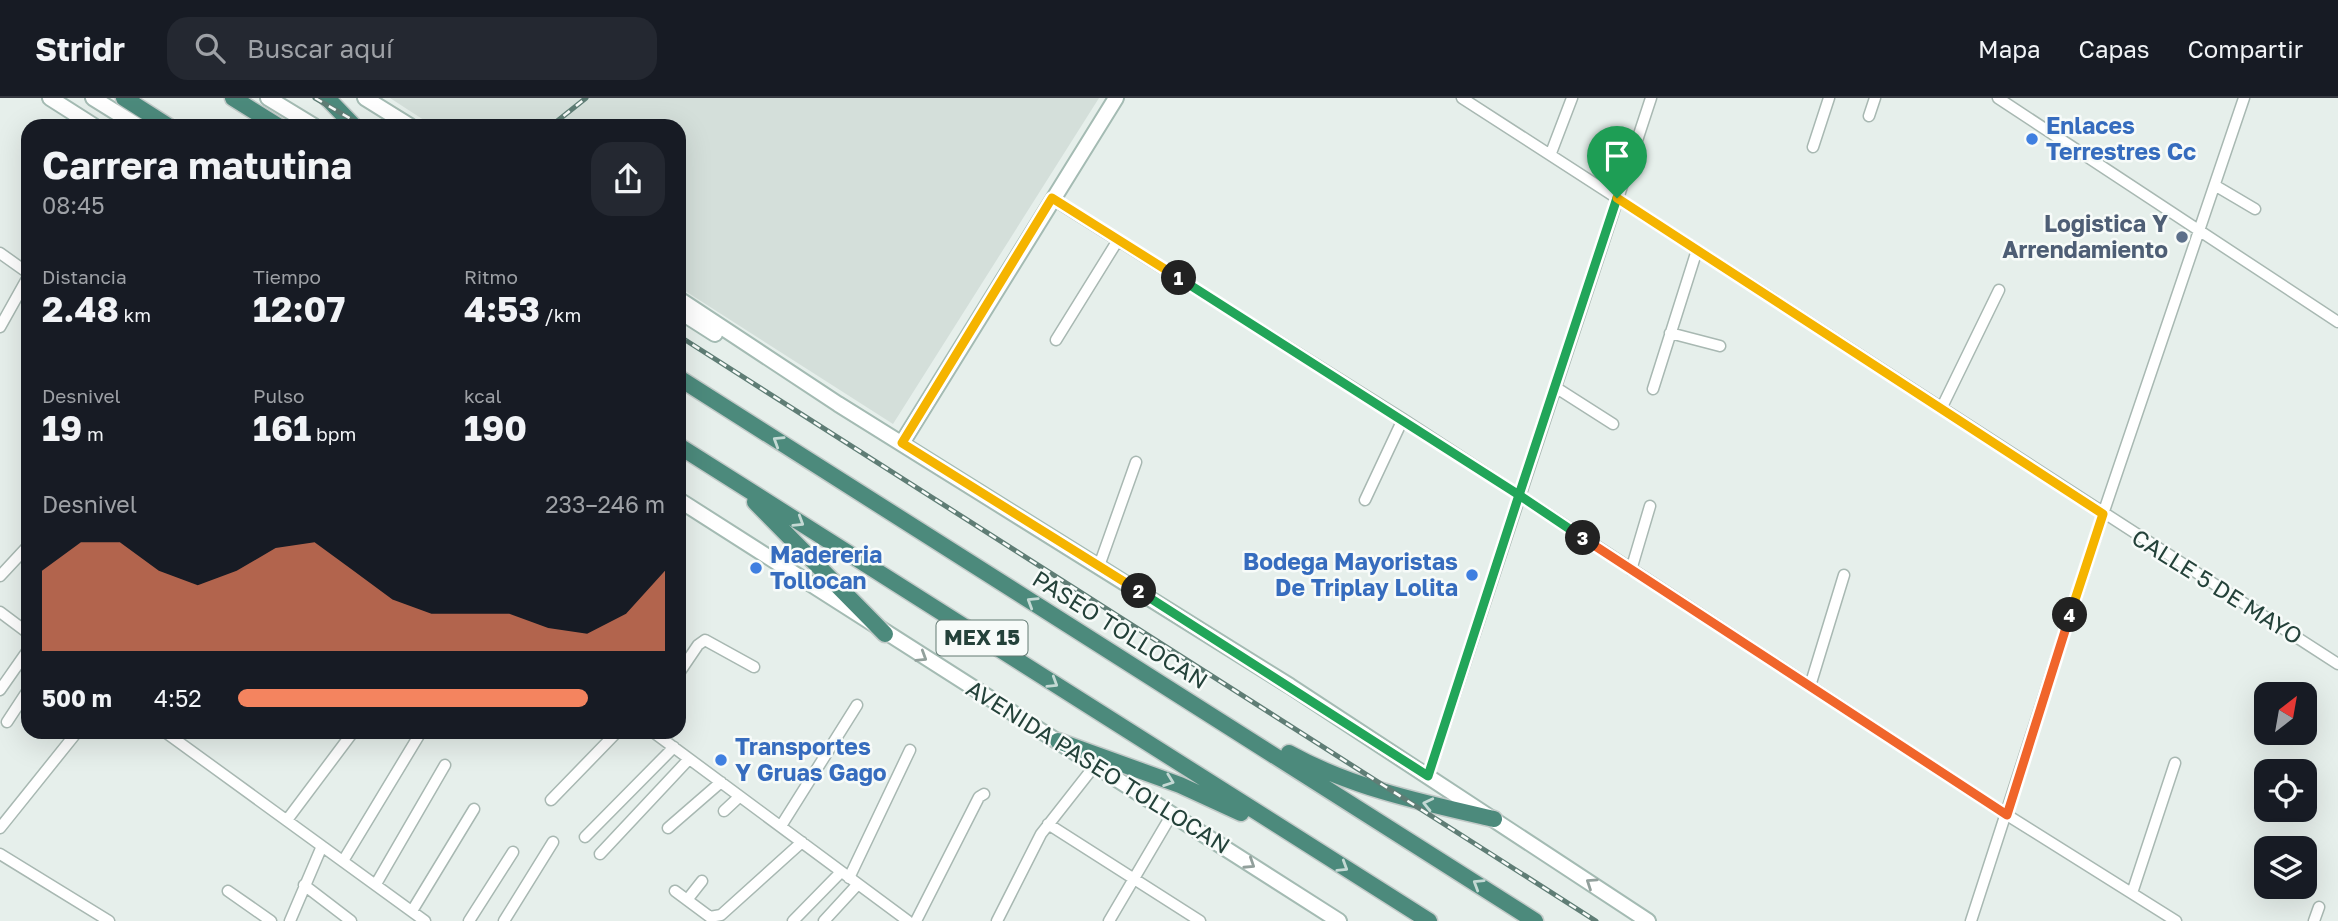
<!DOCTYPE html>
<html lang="es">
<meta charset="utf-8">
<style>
body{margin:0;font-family:"Golos Text",sans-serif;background:#242831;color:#f1f3f6;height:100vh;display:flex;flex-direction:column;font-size:26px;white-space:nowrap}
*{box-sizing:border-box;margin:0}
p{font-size:23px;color:#9ea1a6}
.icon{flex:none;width:38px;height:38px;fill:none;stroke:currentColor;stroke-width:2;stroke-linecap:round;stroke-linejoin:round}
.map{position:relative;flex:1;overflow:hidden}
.sheet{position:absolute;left:21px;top:21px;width:665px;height:620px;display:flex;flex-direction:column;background:#171b24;border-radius:21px;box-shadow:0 7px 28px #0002}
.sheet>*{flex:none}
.needle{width:46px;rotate:31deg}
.buttons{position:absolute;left:2254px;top:584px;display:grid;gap:14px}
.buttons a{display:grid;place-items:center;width:63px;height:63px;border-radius:14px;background:#171b24;box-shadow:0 7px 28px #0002;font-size:35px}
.pin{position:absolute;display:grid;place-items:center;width:60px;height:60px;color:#fff;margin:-72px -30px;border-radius:50% 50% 50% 0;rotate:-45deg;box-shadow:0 0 7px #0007}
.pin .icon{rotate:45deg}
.km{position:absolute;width:35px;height:35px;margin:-18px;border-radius:50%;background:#222;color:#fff;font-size:19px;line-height:35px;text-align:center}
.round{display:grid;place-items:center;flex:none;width:74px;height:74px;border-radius:21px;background:#242831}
.summary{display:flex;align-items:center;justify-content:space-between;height:119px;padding:0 21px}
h1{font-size:38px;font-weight:700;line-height:52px}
.metrics{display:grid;grid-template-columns:repeat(3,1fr);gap:10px;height:119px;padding:7px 21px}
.metrics div{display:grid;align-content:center}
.metrics b{font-size:35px;font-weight:700}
.metrics small{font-size:19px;font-weight:400}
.metrics p{font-size:19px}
.chart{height:196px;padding:14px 21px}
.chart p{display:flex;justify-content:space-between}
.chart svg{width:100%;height:126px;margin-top:7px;fill:#f4845f;opacity:.7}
ul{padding:0 21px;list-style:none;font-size:23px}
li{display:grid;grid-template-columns:112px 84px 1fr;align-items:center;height:52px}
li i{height:18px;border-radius:9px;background:#f4845f}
header{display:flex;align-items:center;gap:42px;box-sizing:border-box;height:98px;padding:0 35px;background:#171b24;border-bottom:2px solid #363941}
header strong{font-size:33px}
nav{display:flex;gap:38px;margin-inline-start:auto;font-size:24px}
.search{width:490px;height:63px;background:#242831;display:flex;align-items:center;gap:18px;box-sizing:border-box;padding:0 24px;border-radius:21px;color:#9ea1a6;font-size:26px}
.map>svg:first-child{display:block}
</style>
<header>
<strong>Stridr</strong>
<div class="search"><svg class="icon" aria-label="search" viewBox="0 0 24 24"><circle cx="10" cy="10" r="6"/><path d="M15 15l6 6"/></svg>Buscar aquí</div>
<nav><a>Mapa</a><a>Capas</a><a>Compartir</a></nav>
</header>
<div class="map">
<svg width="2338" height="823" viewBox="0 0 2338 823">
<rect width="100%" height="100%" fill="#e6efeb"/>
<path fill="#d4dfda" d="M 390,0 L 1099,0 L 893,326 L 679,189 L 679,28 L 433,28 Z"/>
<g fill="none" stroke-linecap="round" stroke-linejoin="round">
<g stroke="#a8b8b2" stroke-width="13">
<path id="minor" d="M 1462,0 L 2338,566
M 1998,0 L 2338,224
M 1869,18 L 1875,0
M 1813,49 L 1829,0
M 1551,55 L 1572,0
M 2216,88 L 2255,111
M 1052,101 L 1403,321 L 2007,717 L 2176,823
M 0,155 L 28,175
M 0,229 L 28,179
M 1670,235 L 1720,248
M 1056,242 L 1118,142
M 1555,289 L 1613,326
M 1653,291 L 1697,152
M 1941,311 L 1999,192
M 1365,402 L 1403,321
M 1099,468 L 1136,364
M 1631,472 L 1650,408
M 0,478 L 28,448
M 0,514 L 28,535
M 679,575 L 698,547 L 705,542 L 754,569
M 1810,588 L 1844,477
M 0,592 L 28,552
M 7,624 L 28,592
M 165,634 L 425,823
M 653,634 L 908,823
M 1428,678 L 1651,0
M 551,702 L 617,634
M 724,713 L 739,699
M 287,722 L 353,634
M 1048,726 L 1200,823
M 781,728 L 857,607
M 0,730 L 77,634
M 668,730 L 721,684
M 585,739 L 674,649
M 0,756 L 109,823
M 600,756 L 689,661
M 343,763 L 421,634
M 849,780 L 910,652
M 376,786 L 445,667
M 304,787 L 351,823
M 228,793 L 271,823
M 675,793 L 710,819 L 721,817 L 802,744
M 2132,795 L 2175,665
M 687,802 L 702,783
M 412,813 L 474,711
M 290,823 L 322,748
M 469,823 L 513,754
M 504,823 L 553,744
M 793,823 L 841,774
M 824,823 L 858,786
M 916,823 L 979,699 L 984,696
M 997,823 L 1041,736 L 1096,666
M 1109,823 L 1172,716
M 1971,823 L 2103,416 L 2244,0
M 2314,823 L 2319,809"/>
</g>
<g stroke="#a4bbb3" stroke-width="18">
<path id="secondary" d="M 50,0 L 94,28
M 93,0 L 138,28
M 268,0 L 314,28
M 365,0 L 410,28
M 679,201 L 838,306 L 1290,588 L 1648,823
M 679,213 L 715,236
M 902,345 L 1116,0
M 679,402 L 1339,823"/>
</g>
<g stroke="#c2cac8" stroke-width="19">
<path id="trunk" d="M 124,0 L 168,28
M 233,0 L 278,28
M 327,0 L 354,28
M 679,280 L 1535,823
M 679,348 L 1429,823
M 755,404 L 885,536
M 1058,643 L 1180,687 L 1241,715
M 1289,655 C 1352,690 1424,705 1494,721"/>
</g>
<use href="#minor" stroke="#fff" stroke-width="10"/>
<use href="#secondary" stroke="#fff" stroke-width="14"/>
<use href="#trunk" stroke="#4c8a7c" stroke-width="16"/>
<g stroke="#5f7d75" stroke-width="5">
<path id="rail" d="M 315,0 L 363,28
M 551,28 L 586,0
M 679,238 L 1596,823"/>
</g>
<use href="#rail" stroke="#f7fbf9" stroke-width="2.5" stroke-dasharray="8" stroke-linecap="butt"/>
</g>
<defs><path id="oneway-chevron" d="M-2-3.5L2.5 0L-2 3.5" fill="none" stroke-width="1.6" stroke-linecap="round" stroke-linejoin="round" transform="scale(1.75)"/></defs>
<g stroke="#c4d9d4">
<use href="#oneway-chevron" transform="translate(778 343) rotate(-148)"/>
<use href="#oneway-chevron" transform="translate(799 424) rotate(32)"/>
<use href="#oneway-chevron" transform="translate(1032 504) rotate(-148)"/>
<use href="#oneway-chevron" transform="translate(1053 585) rotate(32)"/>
<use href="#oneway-chevron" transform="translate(1169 683) rotate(20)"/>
<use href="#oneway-chevron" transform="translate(1428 706) rotate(-167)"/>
<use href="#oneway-chevron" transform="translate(1343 769) rotate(32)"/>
<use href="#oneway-chevron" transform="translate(1478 786) rotate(-148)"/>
</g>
<g stroke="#92a09c">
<use href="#oneway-chevron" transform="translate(922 559) rotate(32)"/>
<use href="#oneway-chevron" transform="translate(1250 766) rotate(33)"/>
<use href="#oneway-chevron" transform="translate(1591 785) rotate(-146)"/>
</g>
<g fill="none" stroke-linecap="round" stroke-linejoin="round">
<g stroke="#fff" stroke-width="14">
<path id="split-1" d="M 1179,180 L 1519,397 L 1617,100"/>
</g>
<g stroke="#fff" stroke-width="14">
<path id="split-2" d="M 1139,493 L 902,345 L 1052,100 L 1179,180"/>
</g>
<g stroke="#fff" stroke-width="14">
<path id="split-3" d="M 1139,493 L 1428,678 L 1519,397 L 1583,440"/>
</g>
<g stroke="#fff" stroke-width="14">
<path id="split-4" d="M 1583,440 L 2007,717 L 2070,517"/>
</g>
<g stroke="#fff" stroke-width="14">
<path id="split-5" d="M 1617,100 L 2103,416 L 2070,517"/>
</g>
<use href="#split-1" stroke="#22a559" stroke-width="9"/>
<use href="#split-2" stroke="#f5b400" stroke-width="9"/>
<use href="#split-3" stroke="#22a559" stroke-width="9"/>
<use href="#split-4" stroke="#f0652b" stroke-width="9"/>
<use href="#split-5" stroke="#f5b400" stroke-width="9"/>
</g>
<g fill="#3f7fe0" stroke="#f7fbf9" stroke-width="2.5">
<circle cx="2032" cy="41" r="7"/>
<circle cx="756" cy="470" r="7"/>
<circle cx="1472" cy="477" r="7"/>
<circle cx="721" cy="662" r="7"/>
</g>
<circle fill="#5c6f8a" stroke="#f7fbf9" stroke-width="2.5" cx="2182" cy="139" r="7"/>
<g text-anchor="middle" stroke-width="5" stroke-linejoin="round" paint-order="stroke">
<rect fill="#f7fbf9" stroke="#637a73" stroke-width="2" x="936.5" y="522.5" width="91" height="35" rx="5"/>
<g font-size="21" font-weight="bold" fill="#24423a">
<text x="982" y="547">MEX 15</text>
</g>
<g font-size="23" font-weight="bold" fill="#366cbe" stroke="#f7fbf9" text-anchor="start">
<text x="2046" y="36">Enlaces<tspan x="2046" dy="26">Terrestres Cc</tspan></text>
<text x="770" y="465">Madereria<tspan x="770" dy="26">Tollocan</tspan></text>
<text x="1458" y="472" text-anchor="end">Bodega Mayoristas<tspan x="1458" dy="26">De Triplay Lolita</tspan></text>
<text x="735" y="657">Transportes<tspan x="735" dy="26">Y Gruas Gago</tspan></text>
</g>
<g font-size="23" font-weight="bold" fill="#4e5e75" stroke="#f7fbf9" text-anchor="end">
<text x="2168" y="134">Logistica Y<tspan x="2168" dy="26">Arrendamiento</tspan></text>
</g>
<g font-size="23" fill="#24423a" stroke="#f7fbf9">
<text transform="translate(2217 489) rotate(32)" y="8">CALLE 5 DE MAYO</text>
<text transform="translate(1120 532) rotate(32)" y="8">PASEO TOLLOCAN</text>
<text transform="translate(1098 669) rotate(32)" y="8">AVENIDA PASEO TOLLOCAN</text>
</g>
</g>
</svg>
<div class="buttons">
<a><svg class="needle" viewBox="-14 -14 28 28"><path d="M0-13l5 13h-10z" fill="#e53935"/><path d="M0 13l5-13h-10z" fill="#9ea1a6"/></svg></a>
<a><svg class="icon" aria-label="locate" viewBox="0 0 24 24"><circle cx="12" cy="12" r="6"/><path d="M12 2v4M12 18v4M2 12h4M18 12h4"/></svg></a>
<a><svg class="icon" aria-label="layers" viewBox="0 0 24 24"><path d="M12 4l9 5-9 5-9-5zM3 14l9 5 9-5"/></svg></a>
</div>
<div class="pin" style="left:1617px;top:100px;background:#1e9e55"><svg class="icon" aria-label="arrive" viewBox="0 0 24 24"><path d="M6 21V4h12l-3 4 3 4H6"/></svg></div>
<b class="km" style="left:1179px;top:180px">1</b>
<b class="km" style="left:1139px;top:493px">2</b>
<b class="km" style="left:1583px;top:440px">3</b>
<b class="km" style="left:2070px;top:517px">4</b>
<section class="sheet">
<div class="summary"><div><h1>Carrera matutina</h1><p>08:45</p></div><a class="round"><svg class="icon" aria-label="share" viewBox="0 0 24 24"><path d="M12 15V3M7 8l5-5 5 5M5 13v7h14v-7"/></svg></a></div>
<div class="metrics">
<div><p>Distancia</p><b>2.48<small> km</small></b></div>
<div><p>Tiempo</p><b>12:07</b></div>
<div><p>Ritmo</p><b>4:53<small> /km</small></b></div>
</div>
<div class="metrics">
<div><p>Desnivel</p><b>19<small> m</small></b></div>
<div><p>Pulso</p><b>161<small> bpm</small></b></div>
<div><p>kcal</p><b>190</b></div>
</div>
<div class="chart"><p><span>Desnivel</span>233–246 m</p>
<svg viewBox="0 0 160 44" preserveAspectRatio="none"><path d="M0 44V16L10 6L20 6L30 16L40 21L50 16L60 8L70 6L80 16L90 26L100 31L110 31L120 31L130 36L140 38L150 31L160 16V44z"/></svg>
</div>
<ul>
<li><b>500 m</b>4:52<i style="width:82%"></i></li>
</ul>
</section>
</div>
